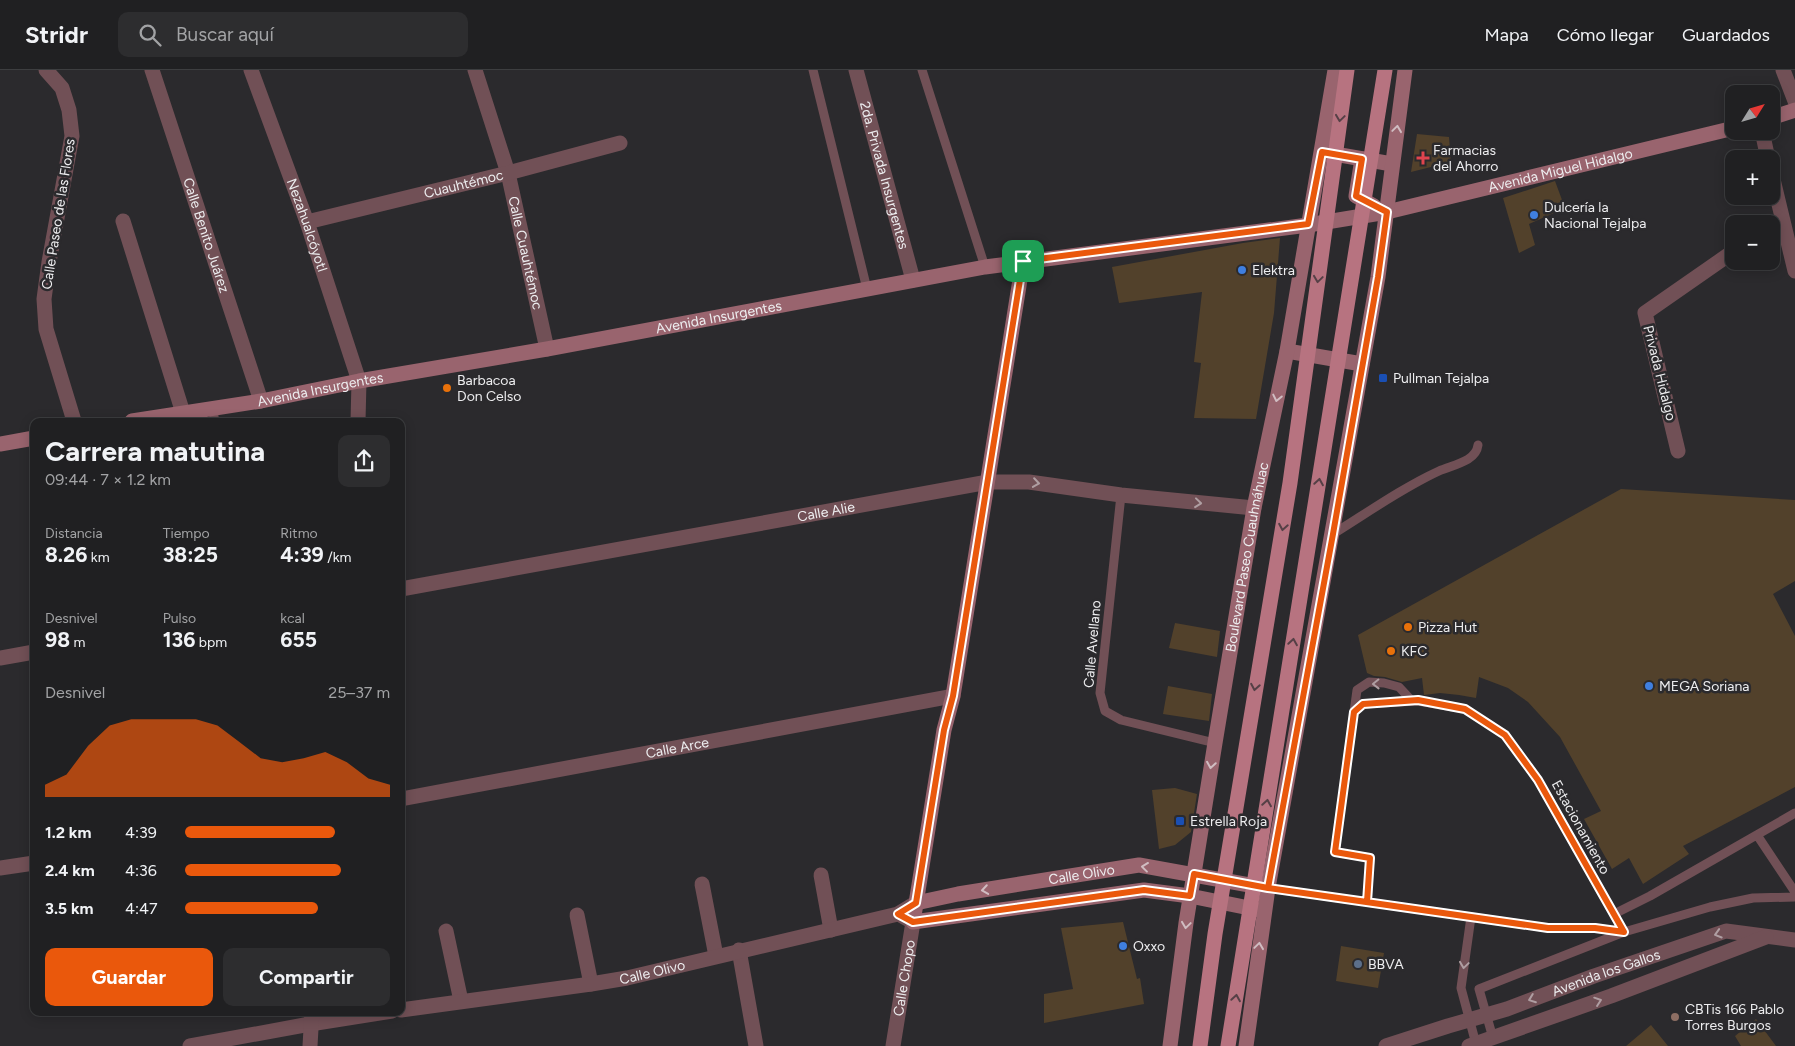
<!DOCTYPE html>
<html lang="es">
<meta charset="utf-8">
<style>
body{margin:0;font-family:Figtree,sans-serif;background:#2d2d2f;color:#f1f3f6;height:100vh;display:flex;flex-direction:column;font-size:19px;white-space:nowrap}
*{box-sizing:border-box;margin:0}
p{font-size:16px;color:#a2a3a5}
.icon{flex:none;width:28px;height:28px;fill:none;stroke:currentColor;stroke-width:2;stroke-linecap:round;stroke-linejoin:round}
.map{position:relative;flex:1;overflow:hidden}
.details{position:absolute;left:30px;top:348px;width:375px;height:598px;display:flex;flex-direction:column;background:#202022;border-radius:10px;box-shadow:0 2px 12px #0003,0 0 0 1px #3d3e40}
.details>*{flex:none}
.needle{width:32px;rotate:53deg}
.tools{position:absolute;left:1725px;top:15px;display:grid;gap:10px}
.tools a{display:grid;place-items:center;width:55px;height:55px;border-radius:10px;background:#202022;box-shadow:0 2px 12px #0003,0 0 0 1px #3d3e40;font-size:25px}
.pin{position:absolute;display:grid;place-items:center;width:42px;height:42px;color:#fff;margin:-21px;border-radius:10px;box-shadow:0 2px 8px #0006}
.round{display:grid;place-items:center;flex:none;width:52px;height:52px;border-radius:10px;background:#2d2d2f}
.overview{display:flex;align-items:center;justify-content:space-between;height:85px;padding:0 15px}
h1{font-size:28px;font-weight:700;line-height:38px}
.metrics{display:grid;grid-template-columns:repeat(3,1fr);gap:8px;height:85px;padding:5px 15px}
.metrics div{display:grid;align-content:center}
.metrics b{font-size:21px;font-weight:700}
.metrics small{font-size:14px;font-weight:400}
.metrics p{font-size:14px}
.chart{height:140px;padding:10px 15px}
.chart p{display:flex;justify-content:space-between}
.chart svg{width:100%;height:90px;margin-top:5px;fill:#ea580c;opacity:.7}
.primary-button{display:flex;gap:10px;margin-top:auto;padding:10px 15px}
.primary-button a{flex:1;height:58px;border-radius:10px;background:#ea580c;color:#fff;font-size:20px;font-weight:700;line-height:58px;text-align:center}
.primary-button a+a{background:#2d2d2f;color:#f1f3f6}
ul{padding:0 15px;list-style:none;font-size:16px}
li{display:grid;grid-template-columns:80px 60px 1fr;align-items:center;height:38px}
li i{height:12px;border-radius:6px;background:#ea580c}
header{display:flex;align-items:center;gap:30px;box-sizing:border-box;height:70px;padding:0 25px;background:#202022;border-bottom:1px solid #3d3e40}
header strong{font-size:24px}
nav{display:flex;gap:28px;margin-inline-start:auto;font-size:18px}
.search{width:350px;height:45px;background:#2d2d2f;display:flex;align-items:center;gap:12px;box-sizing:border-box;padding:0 18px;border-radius:10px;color:#a2a3a5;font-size:19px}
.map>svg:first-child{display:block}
</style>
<header>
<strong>Stridr</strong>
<div class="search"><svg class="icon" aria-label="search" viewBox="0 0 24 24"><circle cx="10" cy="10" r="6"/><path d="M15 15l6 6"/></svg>Buscar aquí</div>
<nav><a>Mapa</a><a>Cómo llegar</a><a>Guardados</a></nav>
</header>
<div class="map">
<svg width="1795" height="976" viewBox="0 0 1795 976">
<rect width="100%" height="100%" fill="#2b2a2d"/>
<path fill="#52412b" d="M 1417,64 L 1449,67 L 1451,92 L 1411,102 Z
M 1555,111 L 1565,138 L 1529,154 L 1535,175 L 1519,183 L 1503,128 Z
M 1280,168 L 1274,243 L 1256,349 L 1194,348 L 1201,293 L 1194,292 L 1202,222 L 1119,233 L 1112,197 L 1243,173 Z
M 1621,419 L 1795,430 L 1795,511 L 1773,524 L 1795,566 L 1795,717 L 1683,776 L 1689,784 L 1643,814 L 1629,788 L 1612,799 L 1584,749 L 1601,741 L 1560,667 L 1528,632 L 1508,618 L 1479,607 L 1476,628 L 1459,625 L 1440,623 L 1424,625 L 1422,608 L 1402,612 L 1385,607 L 1374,606 L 1367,603 L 1358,565 Z
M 1175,553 L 1220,561 L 1217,587 L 1169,578 Z
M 1168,616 L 1212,624 L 1209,651 L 1163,644 Z
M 1175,718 L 1197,724 L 1191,762 L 1175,775 L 1159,779 L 1152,720 Z
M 1123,852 L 1137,909 L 1140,908 L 1144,934 L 1044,953 L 1044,924 L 1073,919 L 1061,858 Z
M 1341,876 L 1384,883 L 1378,918 L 1336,911 Z
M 1756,949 L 1776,976 L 1741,976 L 1735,966 Z
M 1651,955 L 1668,976 L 1626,976 Z"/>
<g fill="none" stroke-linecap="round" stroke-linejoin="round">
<path stroke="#715056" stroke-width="9" d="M 813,0 L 867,219
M 922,0 L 985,197
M 212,338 L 215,351
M 1121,425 L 1100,623 L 1105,641 L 1121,650 L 1215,673
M 1333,464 C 1367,443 1402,418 1439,401 C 1452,395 1476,392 1478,375
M 1354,642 L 1357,620 L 1369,612 L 1384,613 L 1399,617 L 1412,631
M 1757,765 L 1795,822
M 1268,818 L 1548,858 L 1595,858 L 1624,862 L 1710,837 L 1753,828 L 1795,827
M 1367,832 L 1370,788 L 1335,782 L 1354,642 L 1363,634 L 1418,631 L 1465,639 L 1505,665 L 1538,710 L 1624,862 L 1479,919 L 1493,968
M 1614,844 L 1650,826 L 1795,743
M 1471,847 L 1461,918 L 1476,974"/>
<g stroke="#715056" stroke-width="15">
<path d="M 46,0 L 62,18 L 69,40 L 72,66 L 49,192 L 44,229 L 46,259 L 74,351"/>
<path id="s1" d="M 152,0 L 261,331"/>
<path id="s2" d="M 251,0 L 307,152 L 359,311 L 358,351"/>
<path id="s3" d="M 475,0 L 508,103 L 547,279"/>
<path id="s4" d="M 856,0 L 913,210"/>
<path d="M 1783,0 L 1795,31"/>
<path d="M 1762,61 L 1768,89"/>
<path d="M 1771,101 L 1795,201"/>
<path d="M 123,151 L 183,343"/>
<path id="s5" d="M 307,152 L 508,103 L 620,73"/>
<path d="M 1678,381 L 1645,243 L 1734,181"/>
<path id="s6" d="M 401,519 L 988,412 L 1029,412 L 1121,425 L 1254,438"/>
<path d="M 0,588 L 34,582"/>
<path id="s7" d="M 401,729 L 953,626"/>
<path d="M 0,798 L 34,793"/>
<path d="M 821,805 L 831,860"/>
<path d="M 702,814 L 716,886"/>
<path d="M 577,845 L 591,914"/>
<path d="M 446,861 L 461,931"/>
<path d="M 739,880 L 756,976"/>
<path id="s8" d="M 401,940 L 591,914 L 627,908 L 898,844 L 916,833"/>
<path d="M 190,976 L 310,954 L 392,941"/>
<path d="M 310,976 L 312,941"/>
<path id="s9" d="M 893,976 L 913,852 L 902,846"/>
<path id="s10" d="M 1386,976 L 1448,956 L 1507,939 L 1594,906 L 1726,861 L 1795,870"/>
<path d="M 1469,976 L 1611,926 L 1766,867"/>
</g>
<g stroke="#99646e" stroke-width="15">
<path d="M 1771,48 L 1795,40"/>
<path d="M 1323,82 L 1392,94"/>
<path d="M 1362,89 L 1356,126 L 1374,136"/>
<path d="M 1023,191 L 953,626 L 944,660 L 913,852 L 1144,820 L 1190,826 L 1264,841"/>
<path d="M 1287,281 L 1362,294"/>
<path id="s11" d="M 132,351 L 261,331 L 359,311 L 547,279 L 985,197 L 1308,155 L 1387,142 L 1734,58"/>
<path d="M 0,374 L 34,368"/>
<path id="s12" d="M 916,833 L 958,824 L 1139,795 L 1266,818"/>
<path id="s13" d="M 1170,976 L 1186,853 L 1215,673 L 1254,438 L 1287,281 L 1335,0"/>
<path d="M 1246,976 L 1268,818 L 1378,207 L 1405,0"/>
</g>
<path stroke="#b77380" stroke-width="15" d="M 1200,976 L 1215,864 L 1290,413 L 1347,0
M 1228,976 L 1385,0"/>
</g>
<defs><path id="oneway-chevron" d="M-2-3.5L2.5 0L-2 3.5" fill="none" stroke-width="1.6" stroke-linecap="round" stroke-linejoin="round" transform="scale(1.25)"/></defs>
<g stroke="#554046">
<use href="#oneway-chevron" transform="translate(1340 48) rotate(98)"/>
<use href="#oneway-chevron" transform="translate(1318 209) rotate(98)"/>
<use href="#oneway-chevron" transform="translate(1319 412) rotate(-81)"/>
<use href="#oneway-chevron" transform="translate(1283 457) rotate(100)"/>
<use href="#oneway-chevron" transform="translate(1293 572) rotate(-81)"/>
<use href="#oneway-chevron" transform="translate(1255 617) rotate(100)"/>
<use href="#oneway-chevron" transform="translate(1267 733) rotate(-81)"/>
<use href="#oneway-chevron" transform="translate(1236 928) rotate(-81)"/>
</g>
<g stroke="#d0bdc2">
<use href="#oneway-chevron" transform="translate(1397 59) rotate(-82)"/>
<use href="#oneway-chevron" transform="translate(1277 328) rotate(102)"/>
<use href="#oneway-chevron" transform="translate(1211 695) rotate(99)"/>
<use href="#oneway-chevron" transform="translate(1145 797) rotate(-173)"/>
<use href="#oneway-chevron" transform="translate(985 820) rotate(171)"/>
<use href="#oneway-chevron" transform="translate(1186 855) rotate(98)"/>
<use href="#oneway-chevron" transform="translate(1259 876) rotate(-82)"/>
</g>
<g stroke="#af9ea2">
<use href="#oneway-chevron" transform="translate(1036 413) rotate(8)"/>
<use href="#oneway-chevron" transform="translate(1198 433) rotate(6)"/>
<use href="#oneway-chevron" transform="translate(1376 614) rotate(179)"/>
<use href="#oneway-chevron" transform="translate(1718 864) rotate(163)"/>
<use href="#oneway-chevron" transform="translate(1464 895) rotate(98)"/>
<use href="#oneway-chevron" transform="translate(1532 929) rotate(159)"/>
<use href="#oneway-chevron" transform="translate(1598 931) rotate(-19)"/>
</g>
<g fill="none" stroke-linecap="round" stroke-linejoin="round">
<g stroke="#fff" stroke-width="10">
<path id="route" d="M 1023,191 L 953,626 L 944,660 L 916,833 L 898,844 L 913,852 L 1144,820 L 1190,826 L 1194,804 L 1268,818 L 1548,858 L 1595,858 L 1624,862 L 1538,710 L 1505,665 L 1465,639 L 1418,630 L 1363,634 L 1354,642 L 1335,782 L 1370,788 L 1367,832 L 1268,818 L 1333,464 L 1378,207 L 1387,142 L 1356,126 L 1362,89 L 1322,82 L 1308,154 L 1023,191"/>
</g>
<use href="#route" stroke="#ea580c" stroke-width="6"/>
</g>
<path fill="#e0444e" stroke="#2b2a2d" stroke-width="2" d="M1420.5 80.5h5v5h5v5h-5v5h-5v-5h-5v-5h5z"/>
<g fill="#3f7fe0" stroke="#2b2a2d" stroke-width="2">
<circle cx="1534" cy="145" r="5"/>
<circle cx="1242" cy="200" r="5"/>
<circle cx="1649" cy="616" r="5"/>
<circle cx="1123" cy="876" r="5"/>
</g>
<g fill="#1a4fb4" stroke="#2b2a2d" stroke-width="2">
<rect x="1378" y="303" width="10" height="10" rx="2.5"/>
<rect x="1175" y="746" width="10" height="10" rx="2.5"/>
</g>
<g fill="#e8710a" stroke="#2b2a2d" stroke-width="2">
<circle cx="447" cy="318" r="5"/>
<circle cx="1408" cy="557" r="5"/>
<circle cx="1391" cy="581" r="5"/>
</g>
<circle fill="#5c6f8a" stroke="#2b2a2d" stroke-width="2" cx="1358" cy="894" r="5"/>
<circle fill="#8d6e63" stroke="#2b2a2d" stroke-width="2" cx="1675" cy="947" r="5"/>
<g text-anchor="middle" stroke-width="5" stroke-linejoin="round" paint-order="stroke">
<g font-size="14" fill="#ededef" stroke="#2b2a2d" text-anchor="start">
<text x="1433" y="85">Farmacias<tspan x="1433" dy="16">del Ahorro</tspan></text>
<text x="1544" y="142">Dulcería la<tspan x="1544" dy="16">Nacional Tejalpa</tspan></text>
<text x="1252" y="205">Elektra</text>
<text x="1393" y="313">Pullman Tejalpa</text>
<text x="457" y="315">Barbacoa<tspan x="457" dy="16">Don Celso</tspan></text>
<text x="1418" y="562">Pizza Hut</text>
<text x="1401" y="586">KFC</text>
<text x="1659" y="621">MEGA Soriana</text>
<text x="1190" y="756">Estrella Roja</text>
<text x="1133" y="881">Oxxo</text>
<text x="1368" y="899">BBVA</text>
<text x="1685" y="944">CBTis 166 Pablo<tspan x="1685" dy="16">Torres Burgos</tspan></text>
</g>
<g font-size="14" fill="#ededef" stroke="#2b2a2d">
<text dy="5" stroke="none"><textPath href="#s11" startOffset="1451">Avenida Miguel Hidalgo</textPath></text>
<text dy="5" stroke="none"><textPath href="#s4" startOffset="109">2da. Privada Insurgentes</textPath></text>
<text dy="5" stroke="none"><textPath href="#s5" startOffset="161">Cuauhtémoc</textPath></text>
<text transform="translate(58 144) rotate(-81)" y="5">Calle Paseo de las Flores</text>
<text dy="5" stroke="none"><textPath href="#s2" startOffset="165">Nezahualcóyotl</textPath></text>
<text dy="5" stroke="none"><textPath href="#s1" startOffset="174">Calle Benito Juárez</textPath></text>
<text dy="5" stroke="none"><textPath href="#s3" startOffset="190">Calle Cuauhtémoc</textPath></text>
<text dy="5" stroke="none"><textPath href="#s11" startOffset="596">Avenida Insurgentes</textPath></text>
<text transform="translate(1660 303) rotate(76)" y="5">Privada Hidalgo</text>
<text dy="5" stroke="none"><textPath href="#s11" startOffset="191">Avenida Insurgentes</textPath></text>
<text dy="5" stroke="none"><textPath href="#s6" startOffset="432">Calle Alie</textPath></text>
<text dy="5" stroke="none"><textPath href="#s13" startOffset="495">Boulevard Paseo Cuauhnáhuac</textPath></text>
<text transform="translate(1092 574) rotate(-85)" y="5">Calle Avellano</text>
<text dy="5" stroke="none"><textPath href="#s7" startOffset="281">Calle Arce</textPath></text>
<text transform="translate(1581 757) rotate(61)" y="5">Estacionamiento</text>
<text dy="5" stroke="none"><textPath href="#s12" startOffset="168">Calle Olivo</textPath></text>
<text dy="5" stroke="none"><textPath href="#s8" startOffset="254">Calle Olivo</textPath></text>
<text dy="5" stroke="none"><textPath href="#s10" startOffset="232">Avenida los Gallos</textPath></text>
<text dy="5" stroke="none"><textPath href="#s9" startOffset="69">Calle Chopo</textPath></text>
</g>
</g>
</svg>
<div class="tools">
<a><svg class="needle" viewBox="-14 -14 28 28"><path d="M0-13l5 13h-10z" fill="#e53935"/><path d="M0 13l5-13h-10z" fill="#a2a3a5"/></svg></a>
<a>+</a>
<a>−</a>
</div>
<div class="pin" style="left:1023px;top:191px;background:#1e9e55"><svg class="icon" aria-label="arrive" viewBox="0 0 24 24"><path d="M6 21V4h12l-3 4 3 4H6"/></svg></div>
<section class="details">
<div class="overview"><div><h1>Carrera matutina</h1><p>09:44 · 7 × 1.2 km</p></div><a class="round"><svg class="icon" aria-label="share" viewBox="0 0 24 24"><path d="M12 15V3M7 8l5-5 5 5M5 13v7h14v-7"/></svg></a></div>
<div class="metrics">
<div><p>Distancia</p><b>8.26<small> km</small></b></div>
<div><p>Tiempo</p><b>38:25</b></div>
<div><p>Ritmo</p><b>4:39<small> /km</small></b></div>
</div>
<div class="metrics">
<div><p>Desnivel</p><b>98<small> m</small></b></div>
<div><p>Pulso</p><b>136<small> bpm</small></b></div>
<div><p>kcal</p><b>655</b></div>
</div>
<div class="chart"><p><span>Desnivel</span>25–37 m</p>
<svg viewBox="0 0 160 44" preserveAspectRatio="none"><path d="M0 44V38L10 33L20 19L30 9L40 6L50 6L60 6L70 6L80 9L90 17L100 25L110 27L120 25L130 22L140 27L150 35L160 38V44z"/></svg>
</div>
<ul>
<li><b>1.2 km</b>4:39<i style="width:73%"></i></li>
<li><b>2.4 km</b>4:36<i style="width:76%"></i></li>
<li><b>3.5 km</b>4:47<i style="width:65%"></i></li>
</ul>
<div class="primary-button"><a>Guardar</a><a>Compartir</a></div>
</section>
</div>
